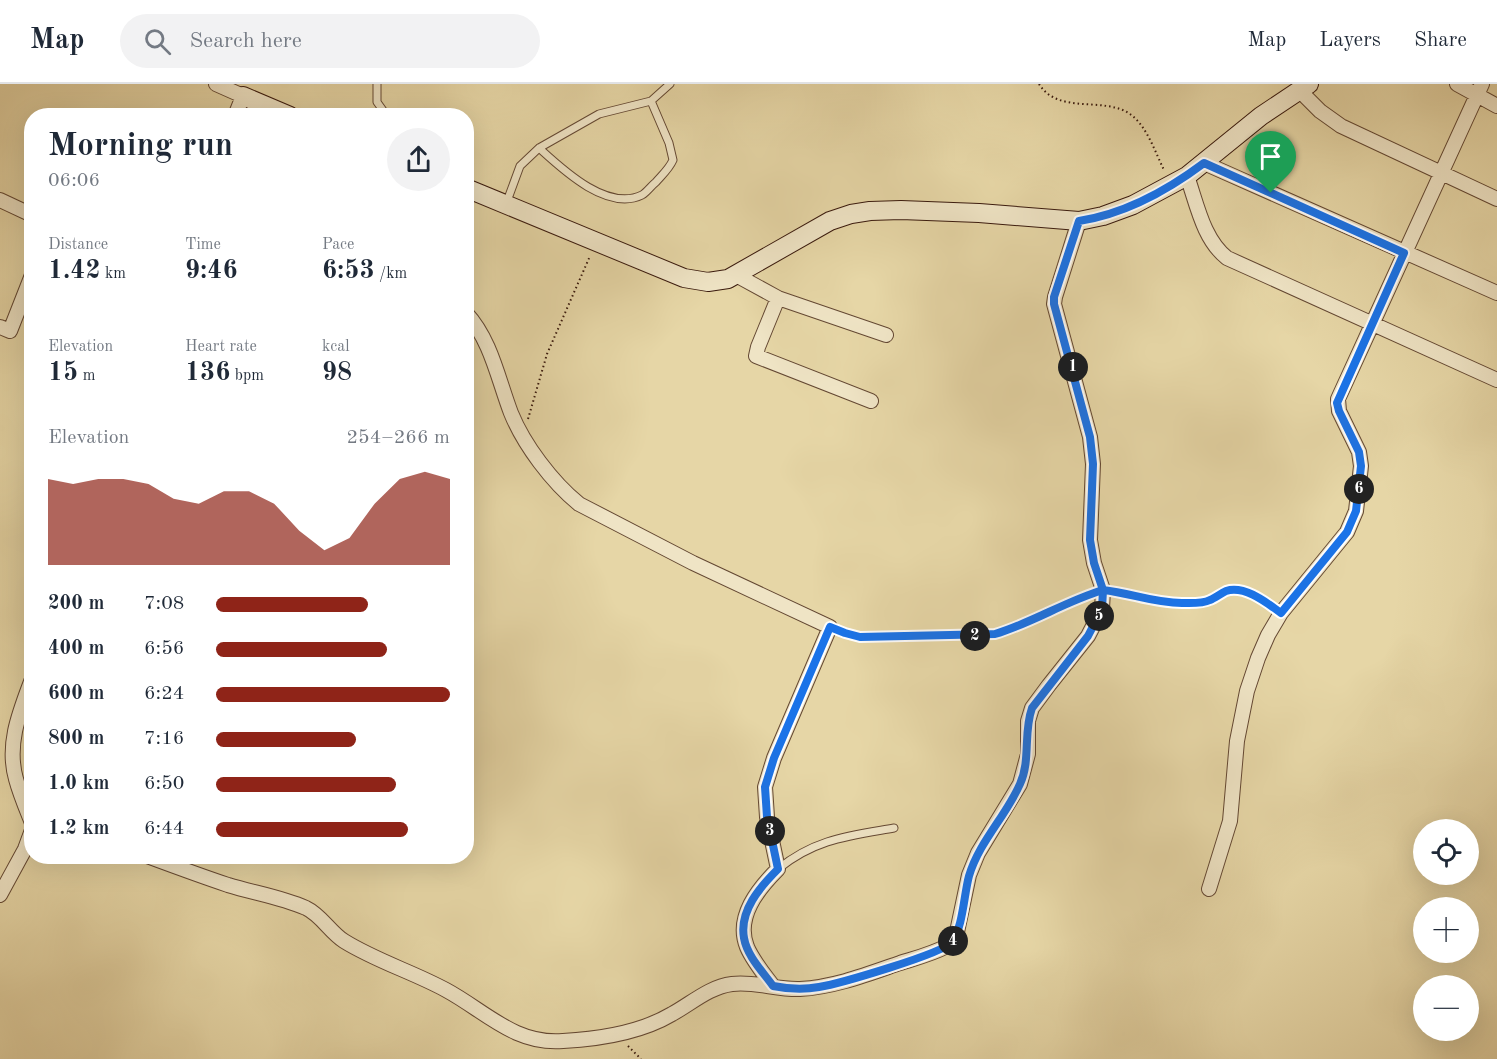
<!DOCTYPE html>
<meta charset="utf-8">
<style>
body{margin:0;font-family:"Old Standard TT",serif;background:#f2f2f3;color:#1f2937;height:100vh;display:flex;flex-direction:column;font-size:22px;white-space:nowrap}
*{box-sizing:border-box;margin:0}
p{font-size:20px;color:#747a83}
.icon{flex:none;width:33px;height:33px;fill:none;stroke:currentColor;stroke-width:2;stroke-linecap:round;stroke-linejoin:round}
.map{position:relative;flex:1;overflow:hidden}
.sheet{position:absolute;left:24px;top:24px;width:450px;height:756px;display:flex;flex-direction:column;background:#fff;border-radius:24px;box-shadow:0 6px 24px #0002}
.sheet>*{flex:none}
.tools{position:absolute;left:1413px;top:735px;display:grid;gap:12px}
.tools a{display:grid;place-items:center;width:66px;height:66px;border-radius:50%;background:#fff;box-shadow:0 6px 24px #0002;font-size:30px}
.pin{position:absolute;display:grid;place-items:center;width:51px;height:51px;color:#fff;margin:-62px -26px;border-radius:50% 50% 50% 0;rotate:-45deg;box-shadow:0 0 6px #0007}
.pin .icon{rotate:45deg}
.km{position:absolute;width:30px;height:30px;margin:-15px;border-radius:50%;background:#222;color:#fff;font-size:16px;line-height:30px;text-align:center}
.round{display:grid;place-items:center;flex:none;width:63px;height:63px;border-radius:32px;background:#f2f2f3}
.headline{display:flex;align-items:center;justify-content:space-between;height:102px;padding:0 24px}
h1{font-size:33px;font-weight:700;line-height:45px}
.figures{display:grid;grid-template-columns:repeat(3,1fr);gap:9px;height:102px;padding:6px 24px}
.figures div{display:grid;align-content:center}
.figures b{font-size:26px;font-weight:700}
.figures small{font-size:16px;font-weight:400}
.figures p{font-size:16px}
.chart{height:168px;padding:12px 24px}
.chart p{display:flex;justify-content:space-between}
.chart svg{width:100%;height:108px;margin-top:6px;fill:#8f2418;opacity:.7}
ul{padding:0 24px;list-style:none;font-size:20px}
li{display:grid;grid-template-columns:96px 72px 1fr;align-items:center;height:45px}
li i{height:15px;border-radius:8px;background:#8f2418}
header{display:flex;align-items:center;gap:36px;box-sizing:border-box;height:84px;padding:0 30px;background:#fff;border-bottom:2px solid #e0e1e3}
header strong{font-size:28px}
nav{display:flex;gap:33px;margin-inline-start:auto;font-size:21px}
.search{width:420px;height:54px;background:#f2f2f3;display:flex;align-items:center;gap:15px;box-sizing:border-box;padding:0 21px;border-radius:33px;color:#747a83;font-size:22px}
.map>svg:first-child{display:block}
</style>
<header>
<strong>Map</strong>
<div class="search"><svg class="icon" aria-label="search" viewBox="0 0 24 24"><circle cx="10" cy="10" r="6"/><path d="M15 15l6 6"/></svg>Search here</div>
<nav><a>Map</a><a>Layers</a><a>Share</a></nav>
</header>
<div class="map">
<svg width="1497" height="975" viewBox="0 0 1497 975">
<rect width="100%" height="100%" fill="#e6d6a6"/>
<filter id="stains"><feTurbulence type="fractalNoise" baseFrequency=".00333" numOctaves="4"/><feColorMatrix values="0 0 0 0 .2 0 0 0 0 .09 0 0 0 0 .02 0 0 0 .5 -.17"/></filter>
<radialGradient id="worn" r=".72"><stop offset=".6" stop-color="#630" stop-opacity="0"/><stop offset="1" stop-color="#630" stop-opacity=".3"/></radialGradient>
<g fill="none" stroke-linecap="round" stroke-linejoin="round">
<g stroke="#644833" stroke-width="9">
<path id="lane" d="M 377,0 L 377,18 L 387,32
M 539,64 C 562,85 607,128 642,111 C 647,108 651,102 656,98 C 662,91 669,85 673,76 L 669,59 L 651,17
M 506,120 L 520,82 L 539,64 L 599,30 L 651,17 L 670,0
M 778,785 C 815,755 848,752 894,744"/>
</g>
<g stroke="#644833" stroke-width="16">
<path id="street" d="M 216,0 L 243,12 L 235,32
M 1457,0 L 1497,22
M 1299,6 L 1320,27 L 1341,42 L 1497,115
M 1204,79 L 1497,209
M 1187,92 C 1197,120 1203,155 1227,174 L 1497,296
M 0,116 L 32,131
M 736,191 L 778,214 L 886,251
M 778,214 L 758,263 L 756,272 L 871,317
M 466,229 C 491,256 498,295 511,329 C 524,361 552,398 579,420 L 693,479 L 830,543 L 774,674 L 765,703 L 767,733 L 778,785 C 758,805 735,833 747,863 C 753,877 764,890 773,902
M 0,243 L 10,247 L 32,191
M 32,595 C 20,627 6,660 16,695 C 20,710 26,724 32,739
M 147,772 C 174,782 201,792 228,801 C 254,809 281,813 306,824 C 321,831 330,848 344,857 C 376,877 413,888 446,906 C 485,927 515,961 563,957 C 600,955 640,949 672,930 C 692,919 709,903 732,900 C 755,897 777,906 800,905 C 835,903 868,890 900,879 C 916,874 932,870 947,862 L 953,856 L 957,848 L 969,791 L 978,769 L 1020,700 L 1028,670 L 1028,637 L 1032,624 L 1049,601 L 1088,552 L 1102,525 L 1103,506 L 1094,479 L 1090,456 L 1093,380 L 1090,353 L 1054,220 L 1055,213 L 1079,137
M 1209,805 L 1230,737 L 1237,657 L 1247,607 L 1258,574 L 1268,551 L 1281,529 L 1347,448 L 1356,427 L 1361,382 L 1359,368 L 1339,327 L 1338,315 L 1482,0
M 0,811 L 25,765 L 32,746"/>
</g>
<g stroke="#39190d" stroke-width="20">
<path id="secondary" d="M 243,12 L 290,32
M 466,104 L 684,194 L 708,198 L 728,195 L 830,137 L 851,130 L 870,127 L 901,126 L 979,129 L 1079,137 L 1103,132 L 1133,121 L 1187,92 L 1261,32 L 1309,0"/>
</g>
<path stroke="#39190d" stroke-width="2" stroke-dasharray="1.5 3" stroke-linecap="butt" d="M 1039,0 C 1058,31 1104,12 1130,30 C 1147,42 1155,68 1164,86
M 528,335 L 547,270 L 590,172
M 1114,507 L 1149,516 L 1183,519 L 1207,518 L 1228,506 L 1241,507 L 1254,512 L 1272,522
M 842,548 L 860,553 L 995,550 L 1012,545 L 1080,513 L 1091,509
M 628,962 L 641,975"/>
<use href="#lane" stroke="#efe4c5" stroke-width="7"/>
<use href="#street" stroke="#efe4c5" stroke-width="14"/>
<use href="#secondary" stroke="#efe4c5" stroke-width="18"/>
</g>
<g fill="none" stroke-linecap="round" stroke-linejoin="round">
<g stroke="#fff" stroke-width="12">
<path id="route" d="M 1271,109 L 1204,79 C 1168,106 1124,130 1079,137 L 1054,213 L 1054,220 L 1090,353 L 1093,380 L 1090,456 L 1094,479 L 1103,506 C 1066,517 1032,539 995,550 L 860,553 L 845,549 L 830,543 L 774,674 L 765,703 L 767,733 L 778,785 C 760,803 739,827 744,854 C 747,872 763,888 773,902 C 788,905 803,906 819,903 C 838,900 942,870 952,858 C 963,843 964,810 969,792 C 979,758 1006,732 1020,700 C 1031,676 1023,649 1032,624 L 1088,552 L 1102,525 L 1103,506 C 1131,509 1153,519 1182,519 C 1190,519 1202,520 1210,516 C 1215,514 1220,510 1226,507 C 1245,501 1267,519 1281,529 L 1347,448 L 1356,427 L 1361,382 L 1359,368 L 1339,327 L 1337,319 L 1404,169 L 1271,109"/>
</g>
<use href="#route" stroke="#1a73e8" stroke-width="8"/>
</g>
<rect width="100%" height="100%" filter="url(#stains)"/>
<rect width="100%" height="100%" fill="url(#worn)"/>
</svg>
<div class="tools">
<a><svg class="icon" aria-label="locate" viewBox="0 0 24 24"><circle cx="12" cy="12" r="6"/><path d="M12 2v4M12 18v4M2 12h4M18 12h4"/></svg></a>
<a>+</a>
<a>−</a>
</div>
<div class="pin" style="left:1271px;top:109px;background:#1e9e55"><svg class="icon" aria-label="arrive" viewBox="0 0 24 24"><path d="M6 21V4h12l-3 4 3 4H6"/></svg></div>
<b class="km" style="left:1073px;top:283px">1</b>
<b class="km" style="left:975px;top:552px">2</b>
<b class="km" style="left:770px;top:747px">3</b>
<b class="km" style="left:953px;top:857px">4</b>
<b class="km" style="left:1099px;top:532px">5</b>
<b class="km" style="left:1359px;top:405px">6</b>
<section class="sheet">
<div class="headline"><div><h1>Morning run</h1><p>06:06</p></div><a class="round"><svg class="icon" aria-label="share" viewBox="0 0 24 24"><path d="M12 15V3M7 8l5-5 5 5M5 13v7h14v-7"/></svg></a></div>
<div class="figures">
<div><p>Distance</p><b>1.42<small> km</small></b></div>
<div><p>Time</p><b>9:46</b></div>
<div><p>Pace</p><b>6:53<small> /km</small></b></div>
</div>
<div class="figures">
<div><p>Elevation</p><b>15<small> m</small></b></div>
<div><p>Heart rate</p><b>136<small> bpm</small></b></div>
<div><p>kcal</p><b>98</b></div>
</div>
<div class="chart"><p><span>Elevation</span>254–266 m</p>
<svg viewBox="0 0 160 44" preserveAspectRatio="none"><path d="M0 44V9L10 11L20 9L30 9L40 11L50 17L60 19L70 14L80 14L90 19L100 30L110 38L120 33L130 19L140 9L150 6L160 9V44z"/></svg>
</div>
<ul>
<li><b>200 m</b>7:08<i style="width:65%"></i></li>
<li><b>400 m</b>6:56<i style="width:73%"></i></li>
<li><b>600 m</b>6:24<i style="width:100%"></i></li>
<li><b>800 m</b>7:16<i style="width:60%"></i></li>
<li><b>1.0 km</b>6:50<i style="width:77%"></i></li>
<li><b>1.2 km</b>6:44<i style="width:82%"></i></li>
</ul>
</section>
</div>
